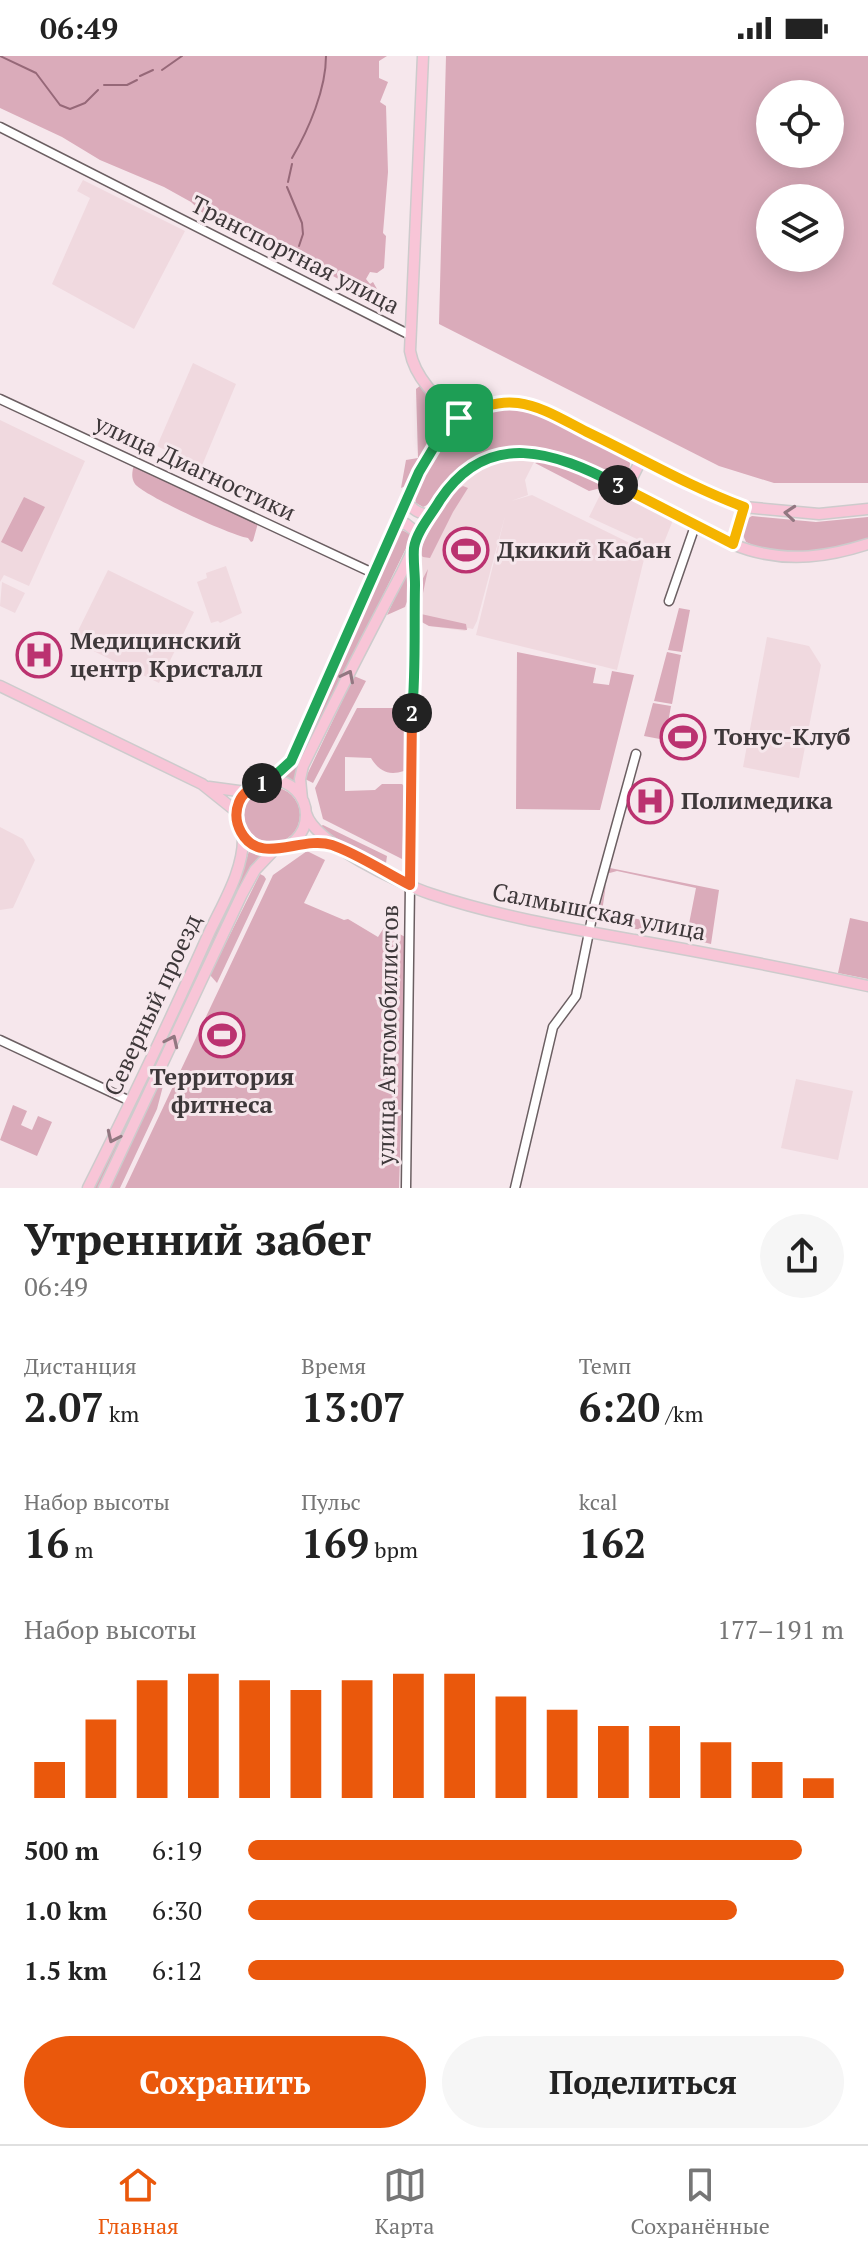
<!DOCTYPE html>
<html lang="ru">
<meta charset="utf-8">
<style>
body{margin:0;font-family:"PT Serif",serif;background:#f6f6f6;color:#222;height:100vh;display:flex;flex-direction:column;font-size:30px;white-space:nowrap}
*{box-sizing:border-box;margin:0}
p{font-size:26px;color:#767676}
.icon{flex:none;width:44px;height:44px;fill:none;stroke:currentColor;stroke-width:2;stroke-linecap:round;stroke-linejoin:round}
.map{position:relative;height:1132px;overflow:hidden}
.details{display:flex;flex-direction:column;background:#fff;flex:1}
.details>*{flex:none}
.controls{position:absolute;left:756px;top:24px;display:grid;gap:16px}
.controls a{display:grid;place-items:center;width:88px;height:88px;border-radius:50%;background:#fff;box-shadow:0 4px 20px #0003;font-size:40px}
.pin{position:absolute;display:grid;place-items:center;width:68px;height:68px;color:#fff;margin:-34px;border-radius:16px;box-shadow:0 4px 12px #0006}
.km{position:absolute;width:40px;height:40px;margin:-20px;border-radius:50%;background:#222;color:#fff;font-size:22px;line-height:40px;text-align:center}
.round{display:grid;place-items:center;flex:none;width:84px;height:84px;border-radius:42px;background:#f6f6f6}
.overview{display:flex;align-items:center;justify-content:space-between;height:136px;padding:0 24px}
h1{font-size:44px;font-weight:700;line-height:60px}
.stats{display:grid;grid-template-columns:repeat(3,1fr);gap:12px;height:136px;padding:8px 24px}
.stats div{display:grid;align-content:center}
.stats b{font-size:40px;font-weight:700}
.stats small{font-size:22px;font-weight:400}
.stats p{font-size:22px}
.chart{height:224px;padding:16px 24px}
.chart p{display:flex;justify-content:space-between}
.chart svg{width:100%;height:144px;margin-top:8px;stroke:#ea580c;stroke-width:6}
.cta{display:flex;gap:16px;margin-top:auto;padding:16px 24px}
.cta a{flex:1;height:92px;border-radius:48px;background:#ea580c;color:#fff;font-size:32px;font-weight:700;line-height:92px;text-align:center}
.cta a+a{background:#f6f6f6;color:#222}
ul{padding:0 24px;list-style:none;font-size:26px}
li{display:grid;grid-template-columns:128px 96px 1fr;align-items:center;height:60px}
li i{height:20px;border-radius:10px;background:#ea580c}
.status{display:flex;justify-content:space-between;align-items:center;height:56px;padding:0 40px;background:#fff;direction:ltr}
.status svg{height:22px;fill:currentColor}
.tabs{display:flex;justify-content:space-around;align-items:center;height:112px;border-top:2px solid #e0e0e0;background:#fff;font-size:22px;color:#767676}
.tabs a{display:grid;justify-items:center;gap:4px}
.tabs .selected{color:#ea580c}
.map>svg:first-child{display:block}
</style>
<div class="status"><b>06:49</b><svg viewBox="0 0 49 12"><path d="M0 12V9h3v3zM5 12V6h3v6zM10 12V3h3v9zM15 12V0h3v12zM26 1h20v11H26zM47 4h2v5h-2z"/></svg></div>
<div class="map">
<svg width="868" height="1132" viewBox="0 0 868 1132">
<rect width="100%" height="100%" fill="#f6e7ec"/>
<path fill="#f0d9df" d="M 83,124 L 185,175 L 134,273 L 52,228 L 90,142 L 77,135 Z
M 193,307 L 236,328 L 201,412 L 157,390 Z
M 0,364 L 85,405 L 29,530 L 4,519 L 0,526 Z
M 536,402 L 525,424 L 528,439 L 511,445 L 532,439 L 646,495 L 617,614 L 476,579 L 505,460 L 477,565 L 473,573 L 468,572 L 465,575 L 429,570 L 417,564 L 419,508 L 424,482 L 449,440 L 468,421 L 487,410 L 501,405 Z
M 605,429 L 673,464 L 661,494 L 589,461 Z
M 226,510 L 242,557 L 220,567 L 218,565 L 211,567 L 197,526 L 207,522 L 206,517 Z
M 108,514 L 194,556 L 159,627 L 73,585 Z
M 2,526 L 25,537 L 15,557 L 0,550 Z
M 767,581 L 809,590 L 821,609 L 799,722 L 743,711 Z
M 0,771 L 23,783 L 35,804 L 13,852 L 0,854 Z
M 796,1023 L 853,1035 L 838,1104 L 781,1092 Z"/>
<path fill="#daabba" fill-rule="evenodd" d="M 0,0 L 387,0 L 379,5 L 379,22 L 388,26 L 380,46 L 386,50 L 388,116 L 383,177 L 386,180 L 384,212 L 377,217 L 370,216 L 366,223 L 370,228 L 373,226 L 377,233 L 370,237 L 358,234 L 333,220 L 317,218 L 298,200 L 286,197 L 233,169 L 205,159 L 191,146 L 164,131 L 100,104 L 62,81 L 0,52 Z
M 446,0 L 868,0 L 868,427 L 774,427 L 719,410 L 439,268 ZM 830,38 L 830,98 L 770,98 L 770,38 ZM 830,142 L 830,202 L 770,202 L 770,142 Z
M 421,329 L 439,348 L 442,363 L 408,429 L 401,432 L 406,404 L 418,402 L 416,333 Z
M 515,352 L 540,358 L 626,401 L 630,407 L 629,417 L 618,423 C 601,417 585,406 568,399 C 532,385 492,389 461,412 C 448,421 435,447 423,451 L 416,447 C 413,436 419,427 424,417 C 444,380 469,352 515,352 Z
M 544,404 L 586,419 L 616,435 L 618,440 L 601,432 L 589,435 L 535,407 Z
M 134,409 L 258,467 L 253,485 L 251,486 L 248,482 C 232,480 143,439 135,428 C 131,422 132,416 134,409 Z
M 463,430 L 468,432 L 453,456 L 430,502 L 423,501 L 420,498 C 425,479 436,450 451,437 C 455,434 459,433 463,430 Z
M 24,441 L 45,451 L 22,496 L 1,486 Z
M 752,460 L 816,466 L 868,461 L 868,483 C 831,495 782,505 746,486 L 742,477 L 745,464 Z
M 402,474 L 410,478 L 410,484 L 299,711 L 294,727 L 282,721 L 293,708 L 397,477 Z
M 409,511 L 408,543 L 405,551 L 387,559 Z
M 428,513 L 422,542 L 421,558 L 466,568 L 467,574 L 429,570 L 420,565 L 421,526 Z
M 679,552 L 690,554 L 682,596 L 668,594 Z
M 517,596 L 596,612 L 593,627 L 609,629 L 612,615 L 634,619 L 600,754 L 516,753 Z
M 667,596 L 681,599 L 672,648 L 654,645 Z
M 354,620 L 366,625 L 313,727 L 305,723 Z
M 653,647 L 671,650 L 665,684 L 644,680 Z
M 357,652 L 407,652 L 404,715 C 388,720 379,715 371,702 L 345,701 L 345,735 L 375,734 L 382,728 L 402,728 L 405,731 L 402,803 L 323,763 L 315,732 Z
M244 759a28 28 0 1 1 56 0a28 28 0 1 1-56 0Z
M 323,769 L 387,800 L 386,807 L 341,785 L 319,771 Z
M 250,792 L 263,799 L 242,827 L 98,1132 L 94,1132 L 239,826 Z
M 307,795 L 325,804 L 304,847 L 344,864 L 348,863 L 378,881 L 385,870 L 407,882 L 399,1132 L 125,1132 L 273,819 Z
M 610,812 L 719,834 L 711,888 L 675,879 L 610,869 L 597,862 L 606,828 L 602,856 L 688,873 L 696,832 L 617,815 L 606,818 Z
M 260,818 L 264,820 L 266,823 L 217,927 L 210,919 Z
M 850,862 L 868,866 L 868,923 L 838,917 Z
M 159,1028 L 163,1030 L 157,1053 L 120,1132 L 110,1132 Z
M 13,1049 L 27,1055 L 21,1069 L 32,1074 L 38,1060 L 52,1066 L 37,1100 L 0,1084 Z"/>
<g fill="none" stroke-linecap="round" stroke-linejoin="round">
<path stroke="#966878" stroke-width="2" d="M 0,0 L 36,17 L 60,49 L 70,53 L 85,47 L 98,34
M 162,14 L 182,0
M 140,20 L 153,14
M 104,29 L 127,29 L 137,24
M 292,102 C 309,73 326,33 326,0
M 288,126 L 292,108
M 287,131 L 302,167 L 303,178 L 299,190"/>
<g stroke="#6b5f62" stroke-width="11">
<path id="minor" d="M 0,71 L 410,279
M 0,343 L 373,517
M 669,545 L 695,470
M 0,984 L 130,1045
M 406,1132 L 410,829
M 515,1132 L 553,971 L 576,940 L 595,847 L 636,698"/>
</g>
<g stroke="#cdcbcc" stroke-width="13">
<path id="major" d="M 423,0 L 410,295 C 415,323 438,343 459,362
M 626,434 L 642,402
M 406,445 C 413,454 419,458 431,459
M 395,468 L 406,468 L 420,479
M 733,488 L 744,451
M 0,630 L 202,728 L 237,756
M236 759a35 35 0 1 1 70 0a35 35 0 1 1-70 0Z
M 269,725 L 291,705 L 419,416 L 448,370 L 477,352 L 497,348 L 518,347 L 547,356 L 701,434 L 744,451 L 819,458 L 868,453
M 209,731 L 246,736
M 302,743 L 300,723 L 303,710 C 335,645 368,580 402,516 C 418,484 432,448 457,422 C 535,345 669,470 749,494 C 790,506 828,501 868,488
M 306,757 C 314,787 401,828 431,838 C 497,860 566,872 634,884 C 712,898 790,913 868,930
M 291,789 L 310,786 L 330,789
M 410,829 L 415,491
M 88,1132 C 130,1048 171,963 209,877 C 223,847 244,814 243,780
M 104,1132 L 242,838 L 255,814 L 274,794"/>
</g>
<use href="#minor" stroke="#fff" stroke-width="8"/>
<use href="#major" stroke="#f8c5d7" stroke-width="10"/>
</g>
<defs><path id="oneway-chevron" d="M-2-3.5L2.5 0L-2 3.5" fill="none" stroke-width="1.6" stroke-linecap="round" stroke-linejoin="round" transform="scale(2)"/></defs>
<g stroke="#927781">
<use href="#oneway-chevron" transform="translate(790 457) rotate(-175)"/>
<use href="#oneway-chevron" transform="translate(348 620) rotate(-63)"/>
<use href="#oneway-chevron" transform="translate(172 985) rotate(-65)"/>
<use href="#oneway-chevron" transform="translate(113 1081) rotate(115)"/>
</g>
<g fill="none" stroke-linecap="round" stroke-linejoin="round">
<g stroke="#fff" stroke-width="16">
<path id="split-1" d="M 262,727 L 269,725 L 291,705 L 419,416 L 440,381 L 459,362"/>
</g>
<g stroke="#fff" stroke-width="16">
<path id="split-2" d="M 262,727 C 252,730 243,737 239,746 C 235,756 236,767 241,776 C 260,811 301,779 332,789 C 358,798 386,817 410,829 L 412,657"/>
</g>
<g stroke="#fff" stroke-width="16">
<path id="split-3" d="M 412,657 C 416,615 414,571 415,529 C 415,517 413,504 414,492 C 416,476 432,458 440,444 C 488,372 555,396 618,429"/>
</g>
<g stroke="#fff" stroke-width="16">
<path id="split-4" d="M 459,362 C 477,352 497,344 518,347 C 542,350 565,365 587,376 C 639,401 690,431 744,451 L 733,488 L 618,429"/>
</g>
<use href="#split-1" stroke="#22a559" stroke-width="10"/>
<use href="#split-2" stroke="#f0652b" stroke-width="10"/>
<use href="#split-3" stroke="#22a559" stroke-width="10"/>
<use href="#split-4" stroke="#f5b400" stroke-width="10"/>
</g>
<defs>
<g id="stadium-ring" transform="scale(2.3)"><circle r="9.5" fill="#f6e7ec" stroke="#bb3270" stroke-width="1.5"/><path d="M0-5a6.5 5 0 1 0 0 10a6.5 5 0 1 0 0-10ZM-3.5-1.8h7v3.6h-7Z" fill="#bb3270"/></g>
<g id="hospital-ring" transform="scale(2.3)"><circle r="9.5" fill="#f6e7ec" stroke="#bb3270" stroke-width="1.5"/><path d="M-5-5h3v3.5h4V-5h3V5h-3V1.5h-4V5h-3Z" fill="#bb3270"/></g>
</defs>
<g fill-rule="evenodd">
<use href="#stadium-ring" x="466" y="494"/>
<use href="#hospital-ring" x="39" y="599"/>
<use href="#stadium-ring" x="683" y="681"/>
<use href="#hospital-ring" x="650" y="745"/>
<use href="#stadium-ring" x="222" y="979"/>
</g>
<g text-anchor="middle" stroke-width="6" stroke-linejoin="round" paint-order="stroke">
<g font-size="24" fill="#3e383a" stroke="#f6e7ec">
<text transform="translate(295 199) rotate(27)" y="8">Транспортная улица</text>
<text transform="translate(195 412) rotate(25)" y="8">улица Диагностики</text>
<text transform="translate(599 856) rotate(11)" y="8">Салмышская улица</text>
<text transform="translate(153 949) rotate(-65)" y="8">Северный проезд</text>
<text transform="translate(388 979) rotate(-89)" y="8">улица Автомобилистов</text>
</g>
<g font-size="24" font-weight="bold" fill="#3e383a" stroke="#f6e7ec" text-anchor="start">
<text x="497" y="502">Дкикий Кабан</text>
<text x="70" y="593">Медицинский<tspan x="70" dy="28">центр Кристалл</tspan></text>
<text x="714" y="689">Тонус-Клуб</text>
<text x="681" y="753">Полимедика</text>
<text x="222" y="1029" text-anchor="middle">Территория<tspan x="222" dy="28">фитнеса</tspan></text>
</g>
</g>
</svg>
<div class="controls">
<a><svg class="icon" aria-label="locate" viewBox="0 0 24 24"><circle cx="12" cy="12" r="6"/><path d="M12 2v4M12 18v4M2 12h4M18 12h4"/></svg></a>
<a><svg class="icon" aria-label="layers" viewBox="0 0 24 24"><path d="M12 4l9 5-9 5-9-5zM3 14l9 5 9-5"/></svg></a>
</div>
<div class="pin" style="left:459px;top:362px;background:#1e9e55"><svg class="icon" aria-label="arrive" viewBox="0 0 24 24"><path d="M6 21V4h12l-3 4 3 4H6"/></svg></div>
<b class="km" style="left:262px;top:727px">1</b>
<b class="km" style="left:412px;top:657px">2</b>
<b class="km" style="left:618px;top:429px">3</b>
</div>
<section class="details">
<div class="overview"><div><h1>Утренний забег</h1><p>06:49</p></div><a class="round"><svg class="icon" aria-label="share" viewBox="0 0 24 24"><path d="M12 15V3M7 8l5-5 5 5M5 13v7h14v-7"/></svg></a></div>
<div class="stats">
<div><p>Дистанция</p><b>2.07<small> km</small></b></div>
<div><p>Время</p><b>13:07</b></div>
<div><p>Темп</p><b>6:20<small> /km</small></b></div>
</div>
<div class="stats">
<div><p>Набор высоты</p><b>16<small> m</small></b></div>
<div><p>Пульс</p><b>169<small> bpm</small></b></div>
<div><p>kcal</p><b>162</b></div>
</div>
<div class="chart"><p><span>Набор высоты</span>177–191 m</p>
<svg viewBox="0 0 160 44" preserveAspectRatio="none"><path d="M5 44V33M15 44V20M25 44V8M35 44V6M45 44V8M55 44V11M65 44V8M75 44V6M85 44V6M95 44V13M105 44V17M115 44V22M125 44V22M135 44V27M145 44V33M155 44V38"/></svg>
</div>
<ul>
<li><b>500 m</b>6:19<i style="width:93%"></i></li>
<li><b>1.0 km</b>6:30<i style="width:82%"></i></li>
<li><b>1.5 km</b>6:12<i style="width:100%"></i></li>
</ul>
<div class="cta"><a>Сохранить</a><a>Поделиться</a></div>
</section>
<nav class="tabs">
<a class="selected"><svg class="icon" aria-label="home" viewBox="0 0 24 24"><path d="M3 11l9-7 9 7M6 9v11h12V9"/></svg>Главная</a>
<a><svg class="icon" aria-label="map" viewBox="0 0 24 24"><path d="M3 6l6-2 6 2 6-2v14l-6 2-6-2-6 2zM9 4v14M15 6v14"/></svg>Карта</a>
<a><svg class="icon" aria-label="saved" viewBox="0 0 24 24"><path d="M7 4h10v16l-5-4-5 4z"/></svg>Сохранённые</a>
</nav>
